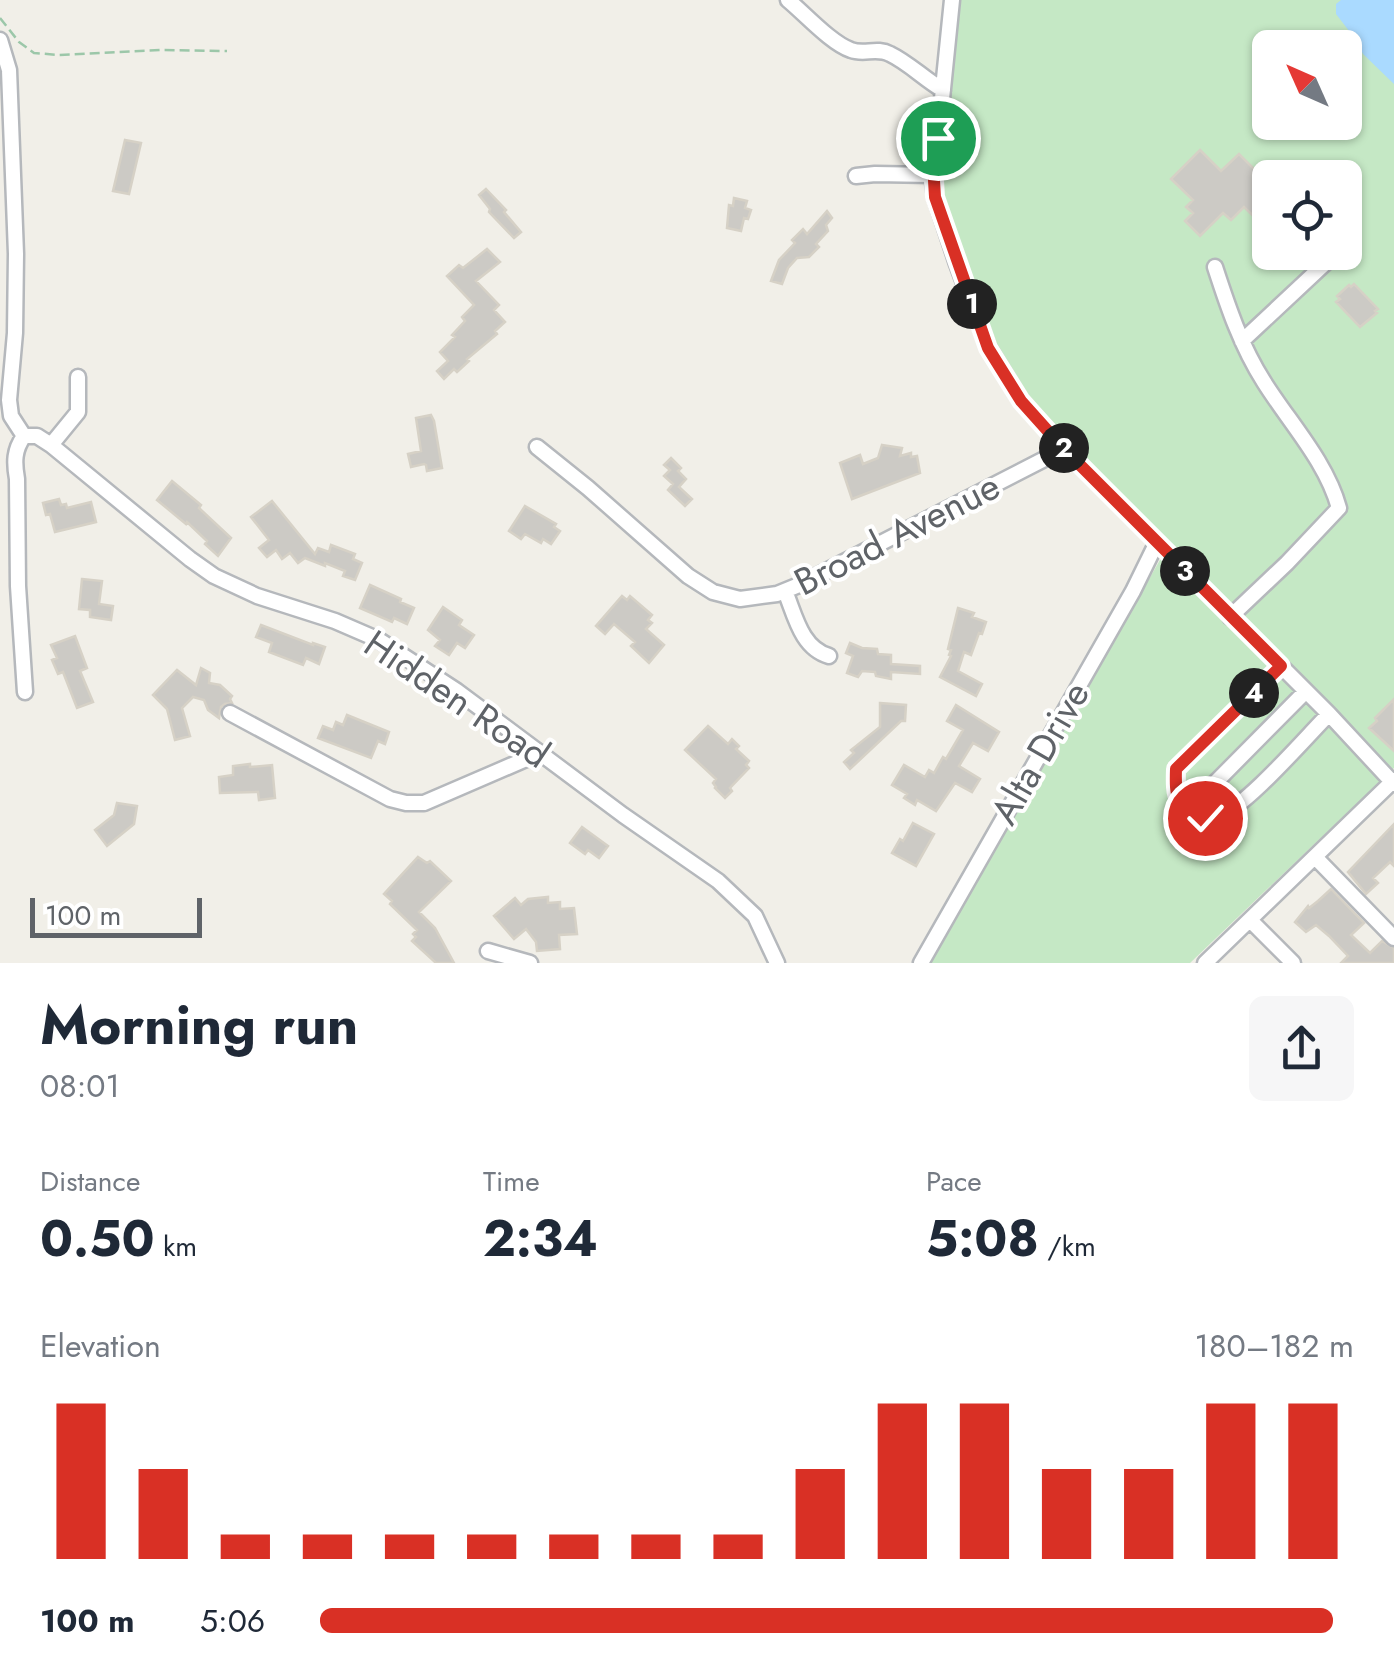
<!DOCTYPE html>
<meta charset="utf-8">
<style>
body{margin:0;font-family:Jost,sans-serif;background:#f6f6f7;color:#1f2937;height:100vh;display:flex;flex-direction:column;font-size:38px;white-space:nowrap}
*{box-sizing:border-box;margin:0}
p{font-size:32px;color:#747a83}
.icon{flex:none;width:55px;height:55px;fill:none;stroke:currentColor;stroke-width:2;stroke-linecap:round;stroke-linejoin:round}
.map{position:relative;height:963px;overflow:hidden}
.details{display:flex;flex-direction:column;background:#fff;flex:1}
.details>*{flex:none}
.needle{width:65px;rotate:315deg}
.controls{position:absolute;left:1252px;top:30px;display:grid;gap:20px}
.controls a{display:grid;place-items:center;width:110px;height:110px;border-radius:15px;background:#fff;box-shadow:0 2px 8px #0004;font-size:50px}
.scale{position:absolute;left:30px;bottom:25px;width:172px;box-sizing:border-box;padding-left:10px;border:5px solid #5f6368;border-top:0;font-size:28px;line-height:35px;white-space:nowrap;color:#5f6368;-webkit-text-stroke:8px #fff;paint-order:stroke}
.pin{position:absolute;display:grid;place-items:center;width:85px;height:85px;color:#fff;margin:-42px;border:5px solid #fff;border-radius:50%;box-shadow:0 2px 10px #0007}
.km{position:absolute;width:50px;height:50px;margin:-25px;border-radius:50%;background:#222;color:#fff;font-size:28px;line-height:50px;text-align:center}
.round{display:grid;place-items:center;flex:none;width:105px;height:105px;border-radius:15px;background:#f6f6f7}
.overview{display:flex;align-items:center;justify-content:space-between;height:170px;padding:0 40px}
h1{font-size:55px;font-weight:700;line-height:75px}
.stats{display:grid;grid-template-columns:repeat(3,1fr);gap:15px;height:170px;padding:10px 40px}
.stats div{display:grid;align-content:center}
.stats b{font-size:50px;font-weight:700}
.stats small{font-size:28px;font-weight:400}
.stats p{font-size:28px}
.chart{height:280px;padding:20px 40px}
.chart p{display:flex;justify-content:space-between}
.chart svg{width:100%;height:180px;margin-top:10px;stroke:#d93025;stroke-width:6}
ul{padding:0 40px;list-style:none;font-size:32px}
li{display:grid;grid-template-columns:160px 120px 1fr;align-items:center;height:75px}
li i{height:25px;border-radius:12px;background:#d93025}
.map>svg:first-child{display:block}
</style>
<div class="map">
<svg width="1394" height="963" viewBox="0 0 1394 963">
<rect width="100%" height="100%" fill="#f1efe8"/>
<path fill="#c5e8c5" fill-rule="evenodd" d="M 958,0 L 1394,0 L 1394,768 L 1190,963 L 931,963 L 1169,544 L 1021,388 L 995,345 L 942,202 L 942,159 ZM 1270,48 L 1345,48 L 1345,122 L 1270,122 ZM 1270,178 L 1345,178 L 1345,252 L 1270,252 Z"/>
<path fill="#aadaff" d="M 1341,0 L 1394,0 L 1394,84 L 1363,54 L 1356,40 L 1336,14 L 1336,4 Z"/>
<path fill="#cccac5" stroke="#d6d1c6" stroke-width="2.5" d="M 125,140 L 141,143 L 129,194 L 113,191 Z
M 1200,150 L 1221,171 L 1239,154 L 1270,185 L 1270,232 L 1244,207 L 1231,220 L 1223,213 L 1200,236 L 1185,221 L 1193,213 L 1186,207 L 1193,200 L 1171,179 Z
M 486,189 L 506,210 L 504,212 L 521,232 L 514,238 L 489,212 L 490,209 L 479,195 Z
M 734,198 L 747,201 L 745,208 L 751,210 L 748,219 L 744,218 L 741,231 L 727,228 L 729,205 L 733,206 Z
M 827,211 L 832,218 L 826,225 L 828,231 L 816,244 L 819,247 L 809,257 L 797,258 L 788,268 L 782,284 L 771,281 L 779,260 L 795,243 L 792,240 L 803,229 L 807,234 Z
M 487,249 L 500,262 L 476,281 L 499,305 L 494,310 L 505,322 L 495,331 L 497,334 L 467,359 L 469,361 L 457,372 L 454,369 L 444,379 L 437,371 L 448,361 L 440,352 L 455,337 L 452,335 L 465,321 L 462,317 L 474,305 L 447,276 L 459,265 L 463,268 Z
M 1354,284 L 1378,309 L 1375,311 L 1377,313 L 1360,327 L 1336,302 L 1340,299 L 1337,296 L 1349,285 L 1351,287 Z
M 431,415 L 434,421 L 442,468 L 427,471 L 426,465 L 424,464 L 411,467 L 408,454 L 421,451 L 416,418 Z
M 882,445 L 902,448 L 900,456 L 911,453 L 911,457 L 917,456 L 920,473 L 852,499 L 840,463 L 860,455 L 863,464 L 878,458 Z
M 671,458 L 681,468 L 678,471 L 686,479 L 679,487 L 692,499 L 685,506 L 668,490 L 673,484 L 664,476 L 670,470 L 664,465 Z
M 172,481 L 201,505 L 199,508 L 231,538 L 218,556 L 205,544 L 207,541 L 187,522 L 186,524 L 157,500 Z
M 59,499 L 61,505 L 66,504 L 67,508 L 91,502 L 96,522 L 55,532 L 50,514 L 46,515 L 43,503 Z
M 272,501 L 315,554 L 318,548 L 329,552 L 331,545 L 355,554 L 353,559 L 362,563 L 355,580 L 343,576 L 345,571 L 325,563 L 325,566 L 305,558 L 298,563 L 290,553 L 282,559 L 276,550 L 267,557 L 259,548 L 269,540 L 251,517 Z
M 525,506 L 556,524 L 554,527 L 560,531 L 551,544 L 543,539 L 541,543 L 525,534 L 521,539 L 509,531 Z
M 82,579 L 102,581 L 99,604 L 113,606 L 111,620 L 90,617 L 90,610 L 79,609 Z
M 370,585 L 401,599 L 400,602 L 414,608 L 407,624 L 394,618 L 392,622 L 360,608 Z
M 622,596 L 627,600 L 630,596 L 652,615 L 648,620 L 652,623 L 646,629 L 664,645 L 649,663 L 631,646 L 635,642 L 614,624 L 605,634 L 596,626 Z
M 443,607 L 462,620 L 459,625 L 474,635 L 465,648 L 457,643 L 449,655 L 435,646 L 440,640 L 428,630 Z
M 958,608 L 974,613 L 972,617 L 986,622 L 982,634 L 979,633 L 971,655 L 964,652 L 958,671 L 982,684 L 976,696 L 940,677 L 951,656 L 949,655 L 951,650 L 948,649 Z
M 261,625 L 313,645 L 313,643 L 325,647 L 319,664 L 306,658 L 303,665 L 269,652 L 272,643 L 256,637 Z
M 75,636 L 87,668 L 80,671 L 93,702 L 77,708 L 63,672 L 58,674 L 52,660 L 57,658 L 51,645 Z
M 850,643 L 862,648 L 877,649 L 878,654 L 891,655 L 891,664 L 920,666 L 920,674 L 891,672 L 891,679 L 876,676 L 875,672 L 862,671 L 858,677 L 847,673 L 853,656 L 846,653 Z
M 201,668 L 210,673 L 209,683 L 220,685 L 232,696 L 230,699 L 232,703 L 225,704 L 221,707 L 219,718 L 208,710 L 204,700 L 193,697 L 182,708 L 190,736 L 175,740 L 167,709 L 153,695 L 177,670 L 196,685 Z
M 1394,699 L 1394,751 L 1369,728 L 1377,721 L 1375,718 Z
M 880,703 L 906,705 L 905,721 L 901,721 L 850,769 L 844,762 L 854,753 L 851,750 L 880,727 Z
M 956,705 L 999,732 L 988,751 L 973,743 L 959,766 L 980,779 L 972,792 L 955,783 L 936,811 L 917,800 L 915,805 L 904,798 L 907,794 L 892,785 L 904,765 L 925,777 L 929,770 L 934,773 L 943,757 L 946,759 L 963,730 L 947,721 Z
M 347,715 L 389,732 L 385,744 L 378,741 L 371,758 L 318,738 L 323,726 L 333,730 L 336,722 L 343,725 Z
M 708,726 L 728,744 L 732,739 L 739,746 L 736,749 L 749,761 L 746,765 L 749,768 L 730,788 L 732,791 L 725,798 L 715,788 L 716,787 L 713,783 L 716,779 L 685,750 Z
M 250,764 L 250,767 L 272,765 L 275,798 L 259,800 L 258,792 L 220,793 L 219,777 L 233,775 L 233,766 Z
M 117,803 L 137,806 L 134,824 L 107,846 L 95,830 L 114,815 Z
M 913,823 L 934,834 L 916,866 L 892,853 L 900,839 L 903,841 Z
M 1394,824 L 1394,866 L 1390,862 L 1373,878 L 1378,883 L 1366,894 L 1348,872 Z
M 582,827 L 608,846 L 599,858 L 588,850 L 585,854 L 570,843 Z
M 418,857 L 427,863 L 430,861 L 451,881 L 419,912 L 435,928 L 454,963 L 436,963 L 412,941 L 416,937 L 413,934 L 417,930 L 390,904 L 392,901 L 384,894 Z
M 1331,889 L 1364,923 L 1351,935 L 1370,953 L 1382,941 L 1394,948 L 1394,963 L 1341,963 L 1348,956 L 1329,936 L 1316,925 L 1306,932 L 1295,922 L 1308,906 L 1309,908 L 1318,901 Z
M 548,897 L 548,903 L 560,902 L 560,909 L 574,908 L 577,934 L 559,935 L 560,949 L 537,951 L 536,942 L 526,929 L 514,939 L 494,916 L 515,898 L 521,905 L 528,899 Z"/>
<g fill="none" stroke-linecap="round" stroke-linejoin="round">
<g stroke="#b5b8bc" stroke-width="19">
<path id="minor" d="M 788,0 C 805,14 831,43 851,50 C 864,55 877,47 890,54 C 909,63 924,79 943,90
M 952,0 L 938,138 L 933,164 L 933,182 L 935,197 L 957,264 L 988,347 L 1021,401 L 1064,449 L 1329,714 L 1394,784
M 0,40 L 9,70 L 16,254 L 15,333 L 9,400 L 11,416 L 24,436
M 856,176 L 875,174 L 933,175
M 1215,267 C 1228,307 1241,346 1264,382 C 1289,422 1326,461 1339,508 L 1287,563 L 1230,617
M 1242,341 L 1333,256
M 51,445 L 78,412 L 78,377
M 537,447 L 588,488 L 688,576 L 713,592 L 740,599 L 777,594 L 799,585 L 1064,449
M 785,591 C 795,615 801,648 829,656
M 1281,666 L 1176,769 C 1175,788 1174,807 1196,815 C 1203,817 1210,818 1219,816 C 1246,807 1306,737 1329,714
M 25,692 L 18,586 L 17,479 C 14,462 14,450 24,436 L 37,436 L 51,445 L 190,559 L 214,576 L 257,596 L 335,621 L 379,640 L 457,691 L 623,815 L 718,881 L 755,916 L 777,963
M 230,713 L 390,799 L 406,803 L 424,803 L 540,753
M 1203,795 L 1306,691
M 1315,857 L 1394,938
M 1250,920 L 1293,963
M 488,951 L 530,963
M 921,963 L 1133,591 L 1157,542
M 1205,963 L 1394,780"/>
</g>
<path stroke="#9cc7a9" stroke-width="2.5" stroke-dasharray="10 5" stroke-linecap="butt" d="M 0,18 L 19,42 L 34,53 L 59,55 L 162,50 L 227,51"/>
<use href="#minor" stroke="#fff" stroke-width="14"/>
</g>
<g fill="none" stroke-linecap="round" stroke-linejoin="round">
<g stroke="#fff" stroke-width="20">
<path id="route" d="M 938,138 L 933,164 L 935,197 L 988,348 L 1021,401 L 1064,449 L 1281,666 L 1176,769 C 1175,798 1176,807 1205,818"/>
</g>
<use href="#route" stroke="#d93025" stroke-width="12"/>
</g>
<g text-anchor="middle" stroke-width="8" stroke-linejoin="round" paint-order="stroke">
<g font-size="38" fill="#5f6368" stroke="#fff">
<text transform="translate(897 534) rotate(-27)" y="13">Broad Avenue</text>
<text transform="translate(457 699) rotate(34)" y="13">Hidden Road</text>
<text transform="translate(1040 753) rotate(-60)" y="13">Alta Drive</text>
</g>
</g>
</svg>
<div class="controls">
<a><svg class="needle" viewBox="-14 -14 28 28"><path d="M0-13l5 13h-10z" fill="#e53935"/><path d="M0 13l5-13h-10z" fill="#747a83"/></svg></a>
<a><svg class="icon" aria-label="locate" viewBox="0 0 24 24"><circle cx="12" cy="12" r="6"/><path d="M12 2v4M12 18v4M2 12h4M18 12h4"/></svg></a>
</div>
<div class="scale">100 m</div>
<div class="pin" style="left:938px;top:138px;background:#1e9e55"><svg class="icon" aria-label="arrive" viewBox="0 0 24 24"><path d="M6 21V4h12l-3 4 3 4H6"/></svg></div>
<div class="pin" style="left:1205px;top:818px;background:#d93025"><svg class="icon" aria-label="check" viewBox="0 0 24 24"><path d="M5 12l5 5 9-10"/></svg></div>
<b class="km" style="left:972px;top:304px">1</b>
<b class="km" style="left:1064px;top:448px">2</b>
<b class="km" style="left:1185px;top:571px">3</b>
<b class="km" style="left:1254px;top:693px">4</b>
</div>
<section class="details">
<div class="overview"><div><h1>Morning run</h1><p>08:01</p></div><a class="round"><svg class="icon" aria-label="share" viewBox="0 0 24 24"><path d="M12 15V3M7 8l5-5 5 5M5 13v7h14v-7"/></svg></a></div>
<div class="stats">
<div><p>Distance</p><b>0.50<small> km</small></b></div>
<div><p>Time</p><b>2:34</b></div>
<div><p>Pace</p><b>5:08<small> /km</small></b></div>
</div>
<div class="chart"><p><span>Elevation</span>180–182 m</p>
<svg viewBox="0 0 160 44" preserveAspectRatio="none"><path d="M5 44V6M15 44V22M25 44V38M35 44V38M45 44V38M55 44V38M65 44V38M75 44V38M85 44V38M95 44V22M105 44V6M115 44V6M125 44V22M135 44V22M145 44V6M155 44V6"/></svg>
</div>
<ul>
<li><b>100 m</b>5:06<i style="width:98%"></i></li>
</ul>
</section>
